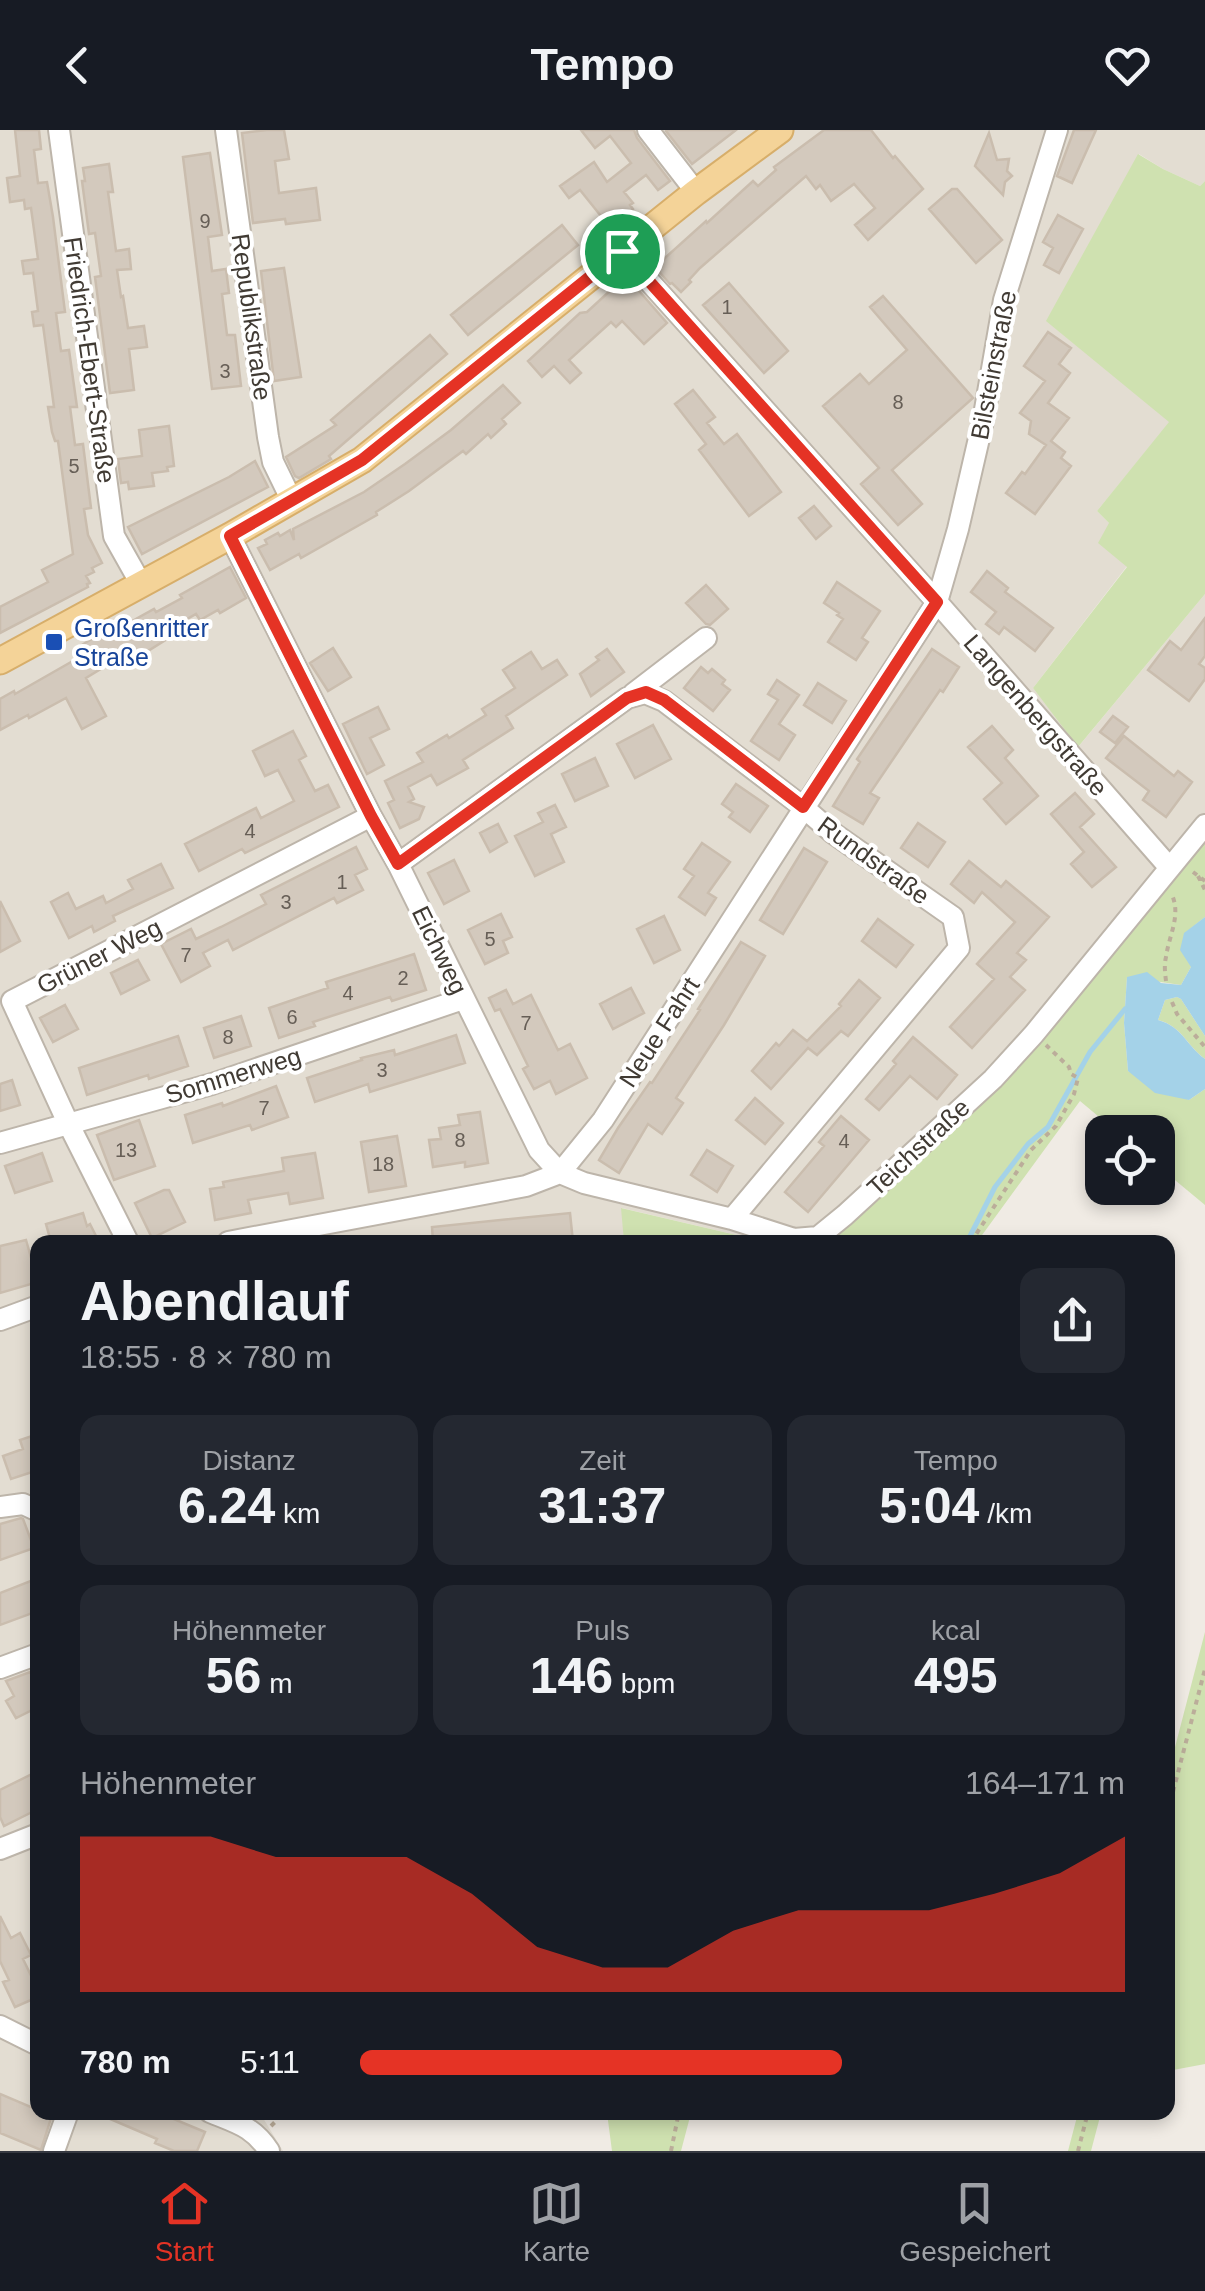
<!DOCTYPE html>
<html lang="de">
<meta charset="utf-8">
<style>
body{margin:0;font-family:Arial,sans-serif;background:#242831;color:#f1f3f6;height:100vh;display:flex;flex-direction:column;font-size:38px;white-space:nowrap}
*{box-sizing:border-box;margin:0}
p{font-size:32px;color:#9ea1a6}
.icon{flex:none;width:55px;height:55px;fill:none;stroke:currentColor;stroke-width:2;stroke-linecap:round;stroke-linejoin:round}
.map{position:relative;flex:1;overflow:hidden}
.side{position:absolute;left:30px;top:1105px;width:1145px;height:885px;display:flex;flex-direction:column;background:#171b24;border-radius:20px;box-shadow:0 5px 15px #0003}
.side>*{flex:none}
.buttons{position:absolute;left:1085px;top:985px;display:grid;gap:20px}
.buttons a{display:grid;place-items:center;width:90px;height:90px;border-radius:20px;background:#171b24;box-shadow:0 5px 15px #0003;font-size:50px}
.pin{position:absolute;display:grid;place-items:center;width:85px;height:85px;color:#fff;margin:-42px;border:5px solid #fff;border-radius:50%;box-shadow:0 2px 10px #0007}
.round{display:grid;place-items:center;flex:none;width:105px;height:105px;border-radius:20px;background:#242831}
.overview{display:flex;align-items:center;justify-content:space-between;height:170px;padding:0 50px}
h1{font-size:55px;font-weight:700;line-height:75px}
.figures{display:grid;grid-template-columns:repeat(3,1fr);gap:15px;height:170px;padding:10px 50px}
.figures div{display:grid;align-content:center;border-radius:20px;background:#242831;text-align:center}
.figures b{font-size:50px;font-weight:700}
.figures small{font-size:28px;font-weight:400}
.figures p{font-size:28px}
.chart{height:280px;padding:20px 50px}
.chart p{display:flex;justify-content:space-between}
.chart svg{width:100%;height:180px;margin-top:10px;fill:#e53325;opacity:.7}
ul{padding:0 50px;list-style:none;font-size:32px}
li{display:grid;grid-template-columns:160px 120px 1fr;align-items:center;height:75px}
li i{height:25px;border-radius:12px;background:#e53325}
header{display:flex;justify-content:space-between;align-items:center;height:130px;padding:0 50px;background:#171b24;font-size:45px;font-weight:700}
.dock{display:flex;justify-content:space-around;align-items:center;height:140px;border-top:2px solid #363941;background:#171b24;font-size:28px;color:#9ea1a6}
.dock a{display:grid;justify-items:center;gap:5px}
.dock .current{color:#e53325}
.map>svg:first-child{display:block}
</style>
<header><svg class="icon" aria-label="back" viewBox="0 0 24 24"><path d="M15 5l-7 7 7 7"/></svg>Tempo<svg class="icon" aria-label="heart" viewBox="0 0 24 24"><path d="M12 20l-8-8c-3-5 5-10 8-4 3-6 11-1 8 4z"/></svg></header>
<div class="map">
<svg width="1205" height="2021" viewBox="0 0 1205 2021">
<rect width="100%" height="100%" fill="#f0ebe4"/>
<path fill="#e3ddd2" d="M 0,0 L 1205,0 L 1205,51 L 1200,56 L 1163,39 L 1139,24 L 1170,292 L 1097,381 L 1109,393 L 1127,436 L 1033,558 L 1079,616 L 1205,464 L 1205,712 L 1097,843 L 1000,951 L 827,1112 L 766,1112 L 622,1078 L 624,1112 L 38,1112 L 38,1982 L 260,1983 L 283,2021 L 0,2021 Z"/>
<path fill="#cfe1b0" d="M 1138,24 L 1163,39 L 1200,56 L 1205,51 L 1205,464 L 1078,617 L 1033,558 L 1127,437 L 1098,413 L 1109,393 L 1097,381 L 1169,292 L 1046,191 Z
M 1205,712 L 1205,787 L 1185,803 L 1191,837 L 1181,855 L 1127,847 L 1124,893 L 1128,941 L 1189,970 L 1205,959 L 1205,1075 L 1158,1036 L 1158,1002 L 1117,1002 L 1080,971 L 977,1112 L 827,1112 L 1000,951 L 1097,843 Z
M 1177,867 L 1181,869 L 1205,906 L 1205,929 C 1186,915 1182,896 1158,890 L 1165,870 Z
M 621,1078 L 766,1112 L 624,1112 Z
M 1205,1502 L 1205,1934 L 1168,1941 L 1168,1644 Z
M 607,1983 L 607,1982 L 691,1983 L 681,2021 L 612,2021 Z
M 1078,1983 L 1101,1983 L 1091,2021 L 1068,2021 Z"/>
<path fill="#a4d2e8" d="M 1205,787 L 1205,906 L 1181,869 L 1177,867 L 1165,870 L 1158,890 C 1183,897 1185,914 1205,929 L 1205,959 L 1189,970 L 1155,963 L 1128,941 L 1124,893 L 1127,847 L 1147,842 L 1161,853 L 1181,855 L 1191,837 L 1180,820 L 1184,803 Z"/>
<g fill="none" stroke-linecap="round" stroke-linejoin="round">
<path stroke="#a4d2e8" stroke-width="5" d="M 967,1112 L 995,1057 L 1028,1014 L 1048,997 L 1090,922 L 1125,879"/>
</g>
<path fill="#d3c9bd" stroke="#cabdae" stroke-width="2.5" d="M 15,0 L 39,0 L 41,19 L 34,20 L 38,53 L 47,52 L 53,87 L 65,182 L 56,183 L 61,221 L 69,220 L 77,277 L 70,277 L 75,315 L 83,314 L 91,378 L 84,379 L 88,405 L 102,433 L 92,438 L 94,442 L 86,446 L 90,453 L 87,454 L 88,457 L 0,503 L 0,477 L 48,452 L 42,440 L 73,424 L 58,311 L 55,311 L 52,302 L 48,277 L 54,277 L 43,195 L 34,196 L 32,182 L 38,181 L 33,143 L 24,144 L 22,131 L 38,129 L 31,78 L 25,79 L 24,70 L 10,72 L 7,48 L 20,46 Z
M 267,0 L 284,0 L 289,29 L 275,31 L 279,63 L 316,58 L 320,90 L 286,94 L 285,89 L 253,93 L 242,3 Z
M 581,0 L 634,0 L 637,8 L 670,51 L 658,60 L 646,45 L 624,62 L 633,73 L 630,75 L 633,79 L 626,85 L 629,88 L 613,101 L 580,60 L 569,68 L 560,56 L 594,32 L 607,52 L 631,33 L 610,6 L 595,18 Z
M 736,0 L 692,34 L 666,1 L 667,0 Z
M 824,0 L 871,0 L 893,28 L 895,26 L 923,59 L 868,110 L 855,95 L 875,78 L 854,54 L 831,71 L 820,55 L 816,59 L 806,46 L 700,138 L 689,150 L 691,152 L 681,162 L 672,153 L 670,154 L 655,137 L 706,91 L 707,93 L 753,51 L 758,56 L 776,40 L 774,37 Z
M 1074,0 L 1096,0 L 1072,53 L 1057,46 Z
M 989,3 L 997,30 L 1009,29 L 1007,41 L 1012,46 L 1005,52 L 1003,65 L 975,36 Z
M 210,23 L 222,105 L 208,107 L 212,141 L 226,139 L 229,163 L 222,164 L 227,205 L 235,205 L 241,256 L 212,259 L 183,27 Z
M 109,34 L 113,62 L 108,62 L 116,121 L 129,119 L 131,139 L 117,140 L 121,167 L 123,166 L 128,198 L 144,196 L 147,217 L 129,219 L 134,260 L 110,263 L 95,147 L 101,146 L 95,103 L 89,104 L 82,51 L 85,51 L 83,38 Z
M 952,59 L 957,59 L 1002,110 L 976,133 L 929,79 Z
M 1058,85 L 1083,99 L 1059,143 L 1044,135 L 1053,118 L 1043,112 Z
M 562,95 L 578,115 L 468,205 L 451,185 Z
M 284,138 L 301,247 L 274,251 L 261,141 Z
M 626,146 L 667,193 L 644,214 L 622,191 L 616,197 L 611,192 L 569,230 L 581,243 L 570,253 L 554,236 L 542,247 L 528,231 L 580,183 L 587,182 Z
M 729,153 L 788,221 L 764,243 L 703,175 Z
M 883,166 L 973,268 L 892,340 L 922,374 L 898,395 L 861,354 L 879,338 L 823,276 L 860,244 L 869,254 L 907,220 L 870,177 Z
M 1048,202 L 1071,218 L 1059,234 L 1070,243 L 1048,273 L 1069,288 L 1051,311 L 1065,322 L 1061,328 L 1071,336 L 1035,384 L 1006,363 L 1022,342 L 1025,344 L 1046,315 L 1029,304 L 1031,291 L 1020,283 L 1045,251 L 1024,236 Z
M 430,205 L 447,224 L 329,326 L 331,329 L 299,348 L 295,346 L 286,327 L 336,295 L 331,290 Z
M 503,255 L 520,273 L 502,289 L 506,294 L 491,308 L 488,304 L 466,324 L 463,321 L 409,361 L 376,382 L 377,385 L 301,428 L 299,424 L 270,440 L 258,418 L 267,414 L 265,410 L 278,403 L 280,406 L 290,400 L 294,410 L 293,399 L 364,362 L 405,334 L 451,300 Z
M 693,260 L 715,287 L 707,293 L 724,314 L 737,304 L 781,362 L 749,386 L 699,320 L 706,314 L 675,274 Z
M 169,296 L 174,336 L 167,337 L 168,341 L 152,343 L 154,356 L 129,359 L 128,352 L 121,353 L 118,329 L 142,326 L 139,300 Z
M 255,331 L 268,357 L 142,424 L 128,397 L 229,347 Z
M 814,376 L 831,396 L 816,409 L 799,388 Z
M 230,437 L 246,468 L 220,483 L 218,480 L 200,490 L 196,484 L 163,503 L 167,509 L 124,536 L 119,528 L 86,548 L 106,586 L 82,599 L 66,568 L 29,588 L 28,585 L 0,600 L 0,569 L 14,561 L 15,564 L 78,528 L 76,524 L 83,520 L 80,516 L 122,491 L 125,495 L 154,479 L 156,482 L 182,468 L 180,465 Z
M 987,441 L 1008,458 L 1005,462 L 1053,498 L 1035,521 L 1004,497 L 999,504 L 986,494 L 996,482 L 971,462 Z
M 837,452 L 880,481 L 862,508 L 868,512 L 856,530 L 828,512 L 843,489 L 837,485 L 839,483 L 824,473 Z
M 706,455 L 728,479 L 710,495 L 706,494 L 686,473 Z
M 1205,488 L 1205,526 L 1199,534 L 1205,538 L 1205,549 L 1189,571 L 1148,540 L 1170,511 L 1181,520 Z
M 333,518 L 351,547 L 328,561 L 310,533 Z
M 607,519 L 624,542 L 591,566 L 580,544 L 599,530 L 596,527 Z
M 932,519 L 959,537 L 943,562 L 940,560 L 870,663 L 879,668 L 863,694 L 833,676 L 860,632 L 857,629 Z
M 531,522 L 542,539 L 557,530 L 567,545 L 506,586 L 513,598 L 463,630 L 468,638 L 437,655 L 431,645 L 408,657 L 414,669 L 409,672 L 424,677 L 419,689 L 400,698 L 388,673 L 394,670 L 385,651 L 423,632 L 417,623 L 447,605 L 449,608 L 486,585 L 482,579 L 515,558 L 503,540 Z
M 701,537 L 708,543 L 712,539 L 725,550 L 722,554 L 730,560 L 713,581 L 684,558 Z
M 777,550 L 799,565 L 779,594 L 795,605 L 779,630 L 751,611 L 778,570 L 768,564 Z
M 818,553 L 846,571 L 832,593 L 804,575 Z
M 378,577 L 389,599 L 370,608 L 384,635 L 367,644 L 343,594 Z
M 1113,586 L 1128,597 L 1115,613 L 1100,602 Z
M 653,595 L 671,629 L 635,648 L 617,614 Z
M 992,596 L 1013,620 L 1005,628 L 1038,666 L 1006,694 L 984,669 L 1002,653 L 968,617 Z
M 293,601 L 306,626 L 299,630 L 315,661 L 328,655 L 339,677 L 245,723 L 242,719 L 199,741 L 185,714 L 256,678 L 261,688 L 294,671 L 278,640 L 265,646 L 253,621 Z
M 1124,606 L 1174,646 L 1178,641 L 1192,652 L 1166,687 L 1143,670 L 1149,661 L 1106,628 Z
M 595,628 L 608,656 L 575,671 L 562,644 Z
M 736,654 L 768,676 L 750,702 L 729,687 L 733,682 L 722,674 Z
M 1075,663 L 1094,684 L 1080,697 L 1116,737 L 1092,757 L 1071,734 L 1084,722 L 1051,684 Z
M 555,675 L 566,697 L 551,704 L 564,732 L 535,746 L 515,706 L 543,692 L 538,683 Z
M 918,693 L 945,712 L 928,737 L 901,718 Z
M 498,694 L 507,712 L 490,722 L 480,703 Z
M 702,713 L 730,732 L 708,763 L 716,768 L 705,785 L 679,767 L 694,746 L 684,739 Z
M 356,717 L 367,739 L 355,745 L 363,760 L 337,773 L 334,768 L 233,820 L 228,810 L 203,823 L 210,836 L 181,852 L 161,814 L 191,799 L 196,809 L 221,797 L 266,774 L 261,765 Z
M 804,718 L 827,732 L 783,804 L 760,790 Z
M 454,730 L 469,761 L 444,774 L 428,743 Z
M 969,731 L 1001,757 L 1006,751 L 1049,787 L 1017,823 L 1026,830 L 1010,847 L 1025,860 L 972,918 L 950,897 L 994,849 L 977,834 L 1015,792 L 982,762 L 974,773 L 951,754 Z
M 161,734 L 173,758 L 113,786 L 115,791 L 94,802 L 92,796 L 69,808 L 51,772 L 68,763 L 76,779 L 103,766 L 106,773 L 133,759 L 128,750 Z
M 0,771 L 20,811 L 0,822 Z
M 501,784 L 512,807 L 503,811 L 508,823 L 485,834 L 468,800 Z
M 664,786 L 680,820 L 654,833 L 637,799 Z
M 878,789 L 913,815 L 896,837 L 862,811 Z
M 741,812 L 765,826 L 724,895 L 676,968 L 683,973 L 662,1004 L 648,994 L 619,1043 L 599,1030 L 618,998 L 650,952 L 652,953 L 700,880 L 698,879 Z
M 414,824 L 426,860 L 392,871 L 390,867 L 313,892 L 315,896 L 279,908 L 269,878 L 328,858 L 326,852 Z
M 138,830 L 149,850 L 121,864 L 111,843 Z
M 859,850 L 880,868 L 848,906 L 841,901 L 817,925 L 808,918 L 771,959 L 752,941 L 776,913 L 779,916 L 793,900 L 807,911 L 841,876 L 839,874 Z
M 631,858 L 644,883 L 613,899 L 600,874 Z
M 506,860 L 513,874 L 531,865 L 558,920 L 570,914 L 587,948 L 556,964 L 550,951 L 534,959 L 523,939 L 528,936 L 500,879 L 495,881 L 489,868 Z
M 65,875 L 78,899 L 53,912 L 40,888 Z
M 241,886 L 251,916 L 214,928 L 204,898 Z
M 456,905 L 465,933 L 370,962 L 368,954 L 315,972 L 307,948 L 362,930 L 361,928 L 394,920 L 395,925 Z
M 178,906 L 188,936 L 149,949 L 148,945 L 87,965 L 79,938 Z
M 913,907 L 957,945 L 937,969 L 910,946 L 879,980 L 866,969 L 896,934 L 893,931 Z
M 12,950 L 20,975 L 0,981 L 0,954 Z
M 276,956 L 288,987 L 252,1000 L 250,995 L 193,1013 L 185,985 L 222,973 L 223,976 Z
M 755,968 L 783,993 L 765,1014 L 736,990 Z
M 480,982 L 488,1033 L 465,1037 L 465,1032 L 433,1037 L 429,1010 L 441,1009 L 439,998 L 460,995 L 458,985 Z
M 841,986 L 869,1010 L 808,1082 L 785,1062 L 824,1016 L 819,1012 Z
M 139,990 L 155,1036 L 114,1050 L 97,1005 Z
M 397,1006 L 406,1056 L 369,1062 L 361,1012 Z
M 707,1020 L 733,1036 L 717,1062 L 691,1045 Z
M 42,1023 L 52,1051 L 15,1063 L 5,1036 Z
M 315,1023 L 323,1068 L 290,1074 L 288,1063 L 248,1070 L 251,1083 L 215,1090 L 210,1059 L 224,1057 L 223,1052 L 284,1041 L 282,1028 Z
M 164,1060 L 169,1060 L 185,1092 L 152,1108 L 135,1073 Z
M 83,1083 L 87,1096 L 90,1094 L 99,1112 L 51,1112 L 46,1094 Z
M 570,1083 L 573,1112 L 433,1112 L 432,1097 Z
M 26,1110 L 38,1152 L 0,1163 L 0,1116 Z
M 38,1304 L 38,1354 L 32,1342 L 11,1349 L 3,1326 L 23,1319 L 20,1310 Z
M 21,1388 L 23,1389 L 34,1418 L 0,1430 L 0,1394 Z
M 33,1450 L 38,1462 L 38,1481 L 0,1495 L 0,1463 Z
M 30,1542 L 38,1555 L 38,1577 L 16,1588 L 6,1571 L 14,1566 L 6,1551 Z
M 38,1641 L 38,1679 L 4,1696 L 0,1687 L 0,1660 Z
M 0,1786 L 11,1808 L 20,1803 L 31,1825 L 23,1829 L 38,1860 L 38,1867 L 15,1877 L 3,1852 L 9,1850 L 0,1831 Z
M 0,1964 L 38,1980 L 38,1982 L 53,1982 L 41,2020 L 0,2003 Z
M 94,1982 L 157,1982 L 205,2002 L 197,2021 L 174,2021 L 155,2013 L 157,2009 Z"/>
<g fill="none" stroke-linecap="round" stroke-linejoin="round">
<g stroke="#bdb5aa" stroke-width="24">
<path id="minor" d="M 59,0 L 114,406 L 141,454
M 226,0 L 268,307 L 273,332 L 292,371
M 648,0 L 696,62
M 622,121 L 937,472 L 1169,737
M 230,406 L 371,686 L 398,734 L 539,1020 L 560,1043 L 584,1053 L 732,1089 L 794,1109 L 818,1107 L 845,1085 L 993,949 L 1034,904 L 1205,695
M 633,564 L 706,508
M 398,734 L 627,568 L 645,563 L 664,571 L 803,677 L 833,703 L 953,787 L 959,818 L 732,1089
M 0,1013 L 212,954 L 463,869
M 128,1112 L 68,993 L 12,871 L 371,686
M 228,1112 L 526,1056 L 560,1043 L 603,990 L 937,472 L 958,399 L 983,291 L 1004,170 L 1057,0
M 0,1190 L 38,1176
M 0,1377 L 23,1374 L 38,1381
M 0,1538 L 38,1524
M 0,1719 L 38,1704
M 0,1896 L 38,1915
M 210,1982 C 236,1993 253,1996 269,2021
M 54,2021 L 68,1982"/>
</g>
<g stroke="#d7ae6a" stroke-width="29">
<path id="major" d="M 0,531 L 230,406 L 362,330 L 696,62 L 780,0"/>
</g>
<path stroke="#bbad9a" stroke-width="4" stroke-dasharray="5 5" stroke-linecap="butt" d="M 1193,742 L 1205,751
M 1198,746 L 1205,760
M 1166,851 C 1165,843 1164,835 1166,827 C 1169,805 1182,784 1171,763
M 1172,872 L 1177,884 L 1205,917
M 971,1112 L 1031,1020 L 1056,996 L 1074,964 L 1078,948 L 1071,944 L 1069,937 L 1046,915
M 1168,1681 L 1205,1539
M 271,1996 L 275,1992 L 275,1982
M 671,2021 L 679,1982
M 1078,2021 L 1088,1982"/>
<use href="#minor" stroke="#fff" stroke-width="20"/>
<use href="#major" stroke="#f4d398" stroke-width="25"/>
</g>
<g fill="none" stroke-linecap="round" stroke-linejoin="round">
<g stroke="#fff" stroke-width="20">
<path id="route" d="M 622,121 L 937,472 L 803,677 L 664,570 L 646,562 L 627,568 L 398,734 L 371,686 L 230,406 L 362,330 Z"/>
</g>
<use href="#route" stroke="#e53325" stroke-width="12"/>
</g>
<rect fill="#1a4fb4" stroke="#fff" stroke-width="4" x="44" y="502" width="20" height="20" rx="5"/>
<g text-anchor="middle" stroke-width="8" stroke-linejoin="round" paint-order="stroke">
<g font-size="20" fill="#665e56">
<text x="205" y="98">9</text>
<text x="727" y="184">1</text>
<text x="225" y="248">3</text>
<text x="898" y="279">8</text>
<text x="74" y="343">5</text>
<text x="250" y="708">4</text>
<text x="342" y="759">1</text>
<text x="286" y="779">3</text>
<text x="490" y="816">5</text>
<text x="186" y="832">7</text>
<text x="403" y="855">2</text>
<text x="348" y="870">4</text>
<text x="292" y="894">6</text>
<text x="526" y="900">7</text>
<text x="228" y="914">8</text>
<text x="382" y="947">3</text>
<text x="264" y="985">7</text>
<text x="460" y="1017">8</text>
<text x="844" y="1018">4</text>
<text x="126" y="1027">13</text>
<text x="383" y="1041">18</text>
</g>
<g font-size="25" fill="#413b34" stroke="#fff">
<text transform="translate(252 187) rotate(82)" y="9">Republikstraße</text>
<text transform="translate(90 230) rotate(82)" y="9">Friedrich-Ebert-Straße</text>
<text transform="translate(993 235) rotate(-79)" y="9">Bilsteinstraße</text>
<text transform="translate(1036 585) rotate(49)" y="9">Langenbergstraße</text>
<text transform="translate(874 730) rotate(36)" y="9">Rundstraße</text>
<text transform="translate(440 820) rotate(64)" y="9">Eichweg</text>
<text transform="translate(99 826) rotate(-27)" y="9">Grüner Weg</text>
<text transform="translate(659 902) rotate(-57)" y="9">Neue Fahrt</text>
<text transform="translate(233 945) rotate(-17)" y="9">Sommerweg</text>
<text transform="translate(918 1017) rotate(-43)" y="9">Teichstraße</text>
</g>
<g font-size="25" fill="#164399" stroke="#fff" text-anchor="start">
<text x="74" y="507">Großenritter<tspan x="74" dy="29">Straße</tspan></text>
</g>
</g>
</svg>
<div class="buttons">
<a><svg class="icon" aria-label="locate" viewBox="0 0 24 24"><circle cx="12" cy="12" r="6"/><path d="M12 2v4M12 18v4M2 12h4M18 12h4"/></svg></a>
</div>
<div class="pin" style="left:622px;top:121px;background:#1e9e55"><svg class="icon" aria-label="arrive" viewBox="0 0 24 24"><path d="M6 21V4h12l-3 4 3 4H6"/></svg></div>
<section class="side">
<div class="overview"><div><h1>Abendlauf</h1><p>18:55 · 8 × 780 m</p></div><a class="round"><svg class="icon" aria-label="share" viewBox="0 0 24 24"><path d="M12 15V3M7 8l5-5 5 5M5 13v7h14v-7"/></svg></a></div>
<div class="figures">
<div><p>Distanz</p><b>6.24<small> km</small></b></div>
<div><p>Zeit</p><b>31:37</b></div>
<div><p>Tempo</p><b>5:04<small> /km</small></b></div>
</div>
<div class="figures">
<div><p>Höhenmeter</p><b>56<small> m</small></b></div>
<div><p>Puls</p><b>146<small> bpm</small></b></div>
<div><p>kcal</p><b>495</b></div>
</div>
<div class="chart"><p><span>Höhenmeter</span>164–171 m</p>
<svg viewBox="0 0 160 44" preserveAspectRatio="none"><path d="M0 44V6L10 6L20 6L30 11L40 11L50 11L60 20L70 33L80 38L90 38L100 29L110 24L120 24L130 24L140 20L150 15L160 6V44z"/></svg>
</div>
<ul>
<li><b>780 m</b>5:11<i style="width:63%"></i></li>
</ul>
</section>
</div>
<nav class="dock">
<a class="current"><svg class="icon" aria-label="home" viewBox="0 0 24 24"><path d="M3 11l9-7 9 7M6 9v11h12V9"/></svg>Start</a>
<a><svg class="icon" aria-label="map" viewBox="0 0 24 24"><path d="M3 6l6-2 6 2 6-2v14l-6 2-6-2-6 2zM9 4v14M15 6v14"/></svg>Karte</a>
<a><svg class="icon" aria-label="saved" viewBox="0 0 24 24"><path d="M7 4h10v16l-5-4-5 4z"/></svg>Gespeichert</a>
</nav>
